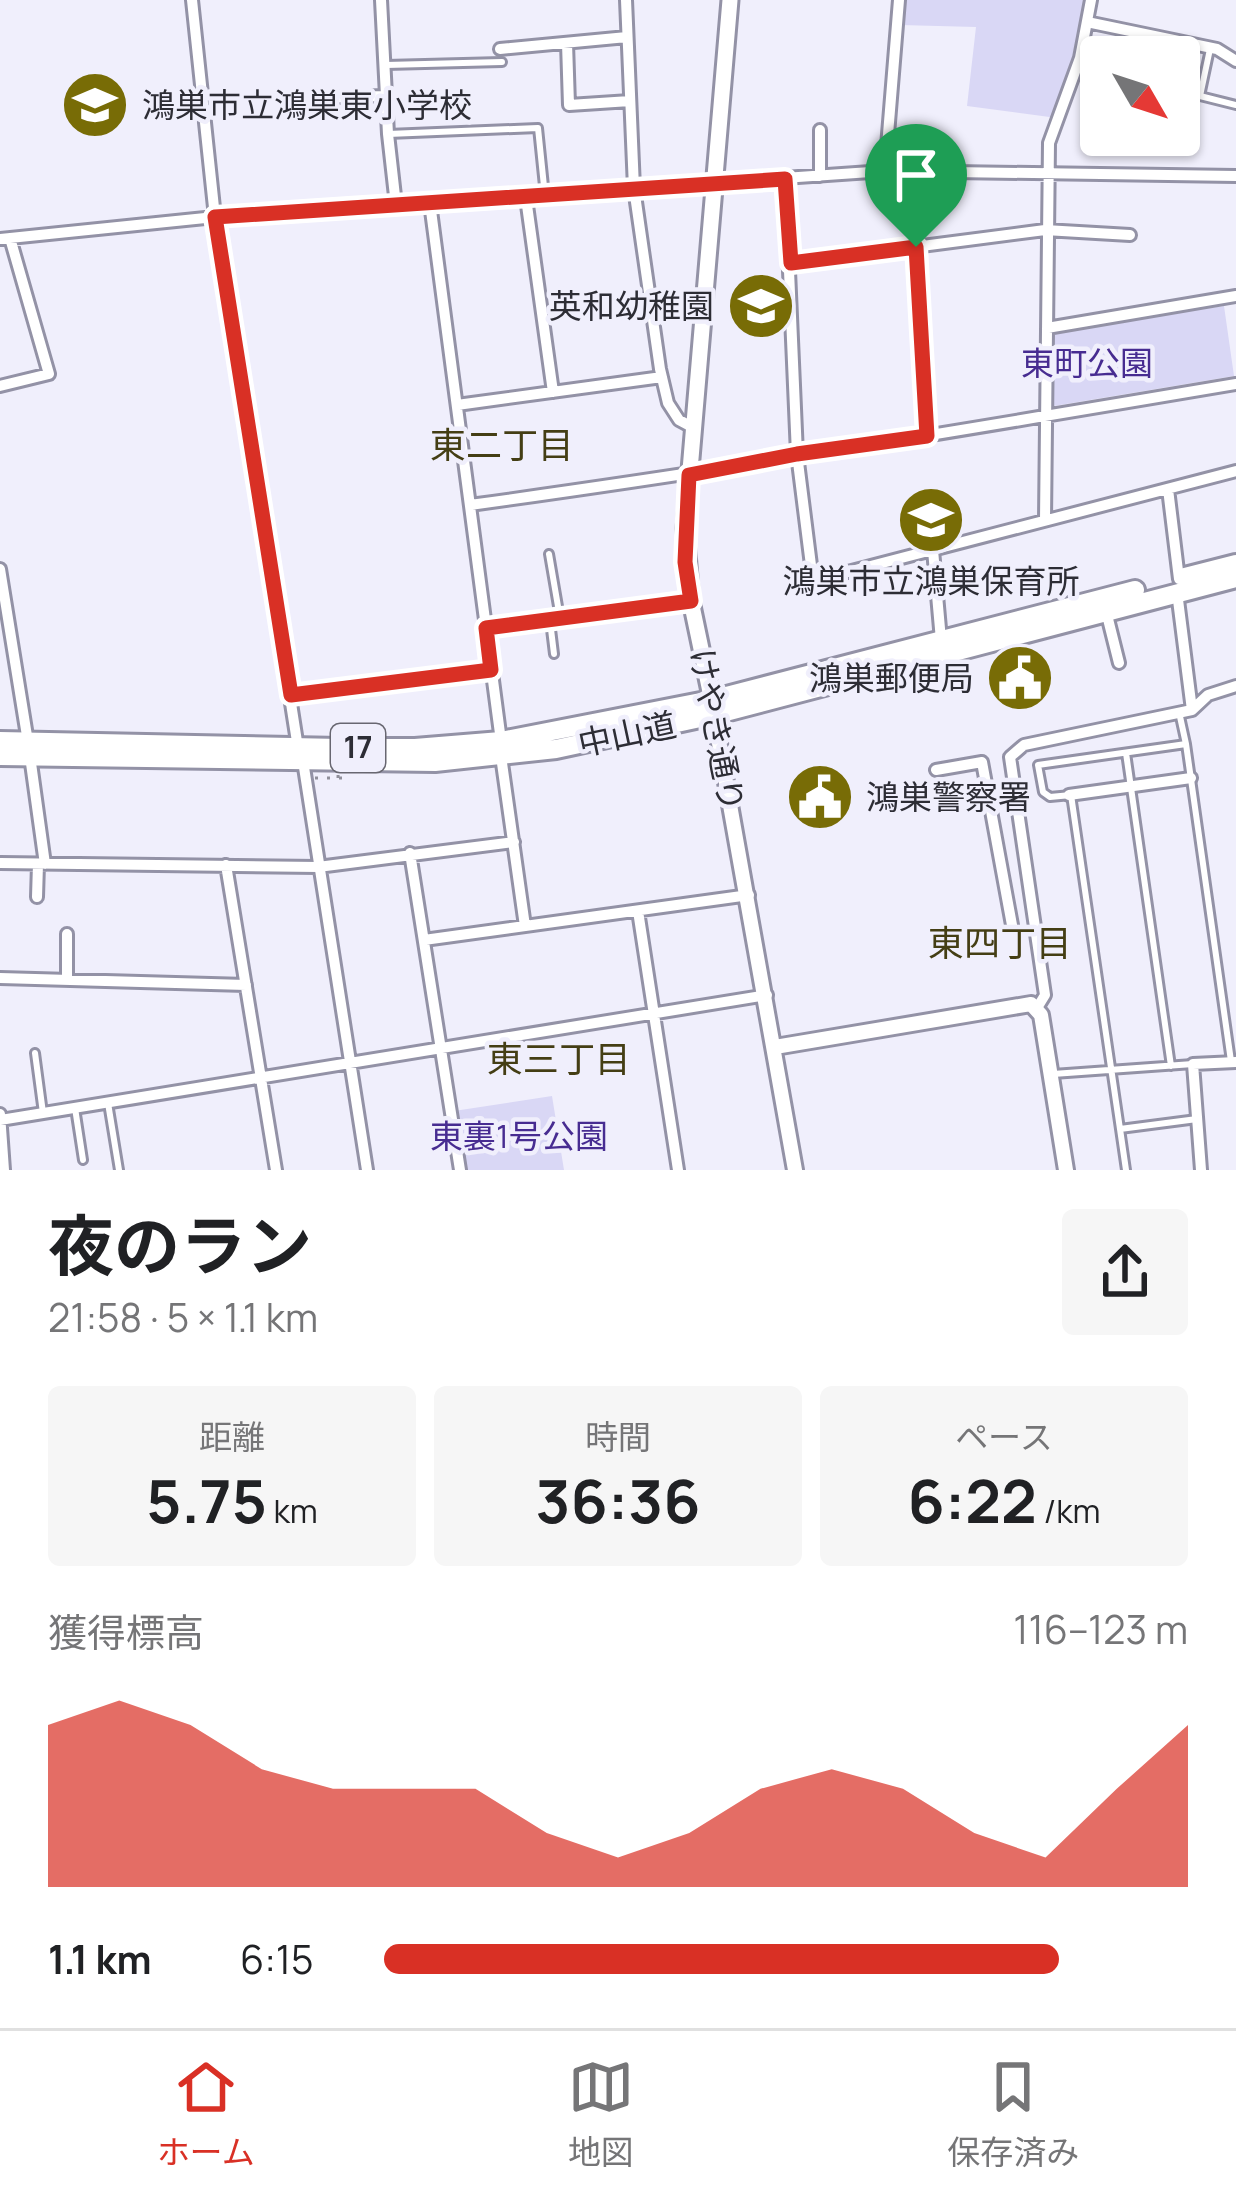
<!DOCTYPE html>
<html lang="ja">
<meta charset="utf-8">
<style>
body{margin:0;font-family:Manrope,"Noto Sans JP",sans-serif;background:#f6f6f6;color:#202124;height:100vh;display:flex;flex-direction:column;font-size:45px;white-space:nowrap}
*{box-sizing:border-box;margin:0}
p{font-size:39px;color:#757577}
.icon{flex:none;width:66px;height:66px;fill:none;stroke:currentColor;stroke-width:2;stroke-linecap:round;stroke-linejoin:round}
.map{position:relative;height:1170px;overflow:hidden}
.details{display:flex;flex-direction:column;background:#fff;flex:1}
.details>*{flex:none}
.needle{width:78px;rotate:129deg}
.fabs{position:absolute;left:1080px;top:36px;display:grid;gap:24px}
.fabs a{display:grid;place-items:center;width:120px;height:120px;border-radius:12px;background:#fff;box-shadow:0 3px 9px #0004;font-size:60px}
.pin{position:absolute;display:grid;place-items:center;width:102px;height:102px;color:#fff;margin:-123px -51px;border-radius:50% 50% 50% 0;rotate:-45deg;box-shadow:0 0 12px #0007}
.pin .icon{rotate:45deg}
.round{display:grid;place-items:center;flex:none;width:126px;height:126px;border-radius:12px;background:#f6f6f6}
.overview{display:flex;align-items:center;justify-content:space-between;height:204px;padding:0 48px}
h1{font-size:66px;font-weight:700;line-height:90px}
.metrics{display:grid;grid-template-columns:repeat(3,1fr);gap:18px;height:204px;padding:12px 48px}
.metrics div{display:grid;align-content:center;border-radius:12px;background:#f6f6f6;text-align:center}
.metrics b{font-size:60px;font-weight:700}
.metrics small{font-size:33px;font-weight:400}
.metrics p{font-size:33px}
.chart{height:336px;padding:24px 48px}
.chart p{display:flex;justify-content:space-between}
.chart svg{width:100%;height:216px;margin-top:12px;fill:#d93025;opacity:.7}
ul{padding:0 48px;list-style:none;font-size:39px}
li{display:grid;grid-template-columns:192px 144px 1fr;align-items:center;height:90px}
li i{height:30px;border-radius:15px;background:#d93025}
.menu{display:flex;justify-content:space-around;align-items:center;height:168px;border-top:3px solid #e0e0e0;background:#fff;font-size:33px;color:#757577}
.menu a{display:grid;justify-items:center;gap:6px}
.menu .selected{color:#d93025}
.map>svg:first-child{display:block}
</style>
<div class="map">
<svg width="1236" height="1170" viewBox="0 0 1236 1170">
<rect width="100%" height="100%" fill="#f0effc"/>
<path fill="#d9d7f5" d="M 901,0 L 1091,0 L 1080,58 L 1057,118 L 967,106 L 976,27 L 900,25 Z
M 1224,306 L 1234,376 L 1054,406 L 1048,400 L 1051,334 L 1055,330 Z
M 552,1096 L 564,1170 L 464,1170 L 454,1111 Z"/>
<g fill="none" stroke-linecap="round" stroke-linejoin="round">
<g stroke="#9392a6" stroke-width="12">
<path id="service" d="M 1210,49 L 1200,96 L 1236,105
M 386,65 L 502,62
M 388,134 L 538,128 L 545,196
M 549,554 L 560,618
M 550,621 L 554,654
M 1179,712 L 1186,744 L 1038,765 L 1043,792 L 1050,797 L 1071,795 L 1120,1129 L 1197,1119
M 1186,744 L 1231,1061
M 1126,753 L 1171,1066
M 35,1053 L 43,1113
M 1053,1074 L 1193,1064
M 108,1103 L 119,1170
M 75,1108 L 83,1160
M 1120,1129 L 1126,1170"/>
</g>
<g stroke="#9392a6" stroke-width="16">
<path id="minor" d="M 192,0 L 215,217 L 298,748
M 381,0 L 388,134 L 396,205
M 626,0 L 634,188 L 660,369 L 668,403 L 679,420 L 694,428
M 1087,22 L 1217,49 L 1236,61
M 567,43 L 569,105 L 630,101
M 500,49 L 627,37
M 311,98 L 386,96
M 885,171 L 899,0
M 820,176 L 820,130
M 785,179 L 797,454 L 813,581 L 1236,471
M 526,198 L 553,392
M 430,203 L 501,741
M 0,239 L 215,217 L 885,171 L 1236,176
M 916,247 L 927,436
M 791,263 L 1045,230 L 1130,235
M 1047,328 L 1236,296
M 0,386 L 49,374 L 10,238
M 457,405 L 662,377
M 1168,489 L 1179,579
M 470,505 C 726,470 981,427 1236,384
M 1045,520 L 1049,143 L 1080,58 L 1091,0
M 933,550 L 941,640
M 0,569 L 28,742
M 1177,592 L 1192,710
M 1106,611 L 1119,663
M 486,628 L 691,601
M 291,695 L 491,670
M 30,756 L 45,864
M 501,756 L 525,926
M 303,761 L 367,1170
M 936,770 L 982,762 L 1012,925
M 1069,795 L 1191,778
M 410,853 L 460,1170
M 0,863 L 318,867 L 514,842
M 226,865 L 276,1170
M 37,897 L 38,864
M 638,911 L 678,1170
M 424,940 L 749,895
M 0,978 L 246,985
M 67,980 L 67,934
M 1037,1008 L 1045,995 L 1010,757 L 1024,745 L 1192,710 L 1208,695 L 1236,686
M 0,1114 L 4,1170
M 0,1120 L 767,995
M 1201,1170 L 1193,1064 L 1236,1062"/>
</g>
<g stroke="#9392a6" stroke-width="20">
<path id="tertiary" d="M 714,715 L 795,1170
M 775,1047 L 1031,1004 L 1041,1015 L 1066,1170"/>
</g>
<g stroke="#9392a6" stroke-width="21">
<path id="secondary" d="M 713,706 L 691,601 L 685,529 L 730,0"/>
</g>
<g stroke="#9392a6" stroke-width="24">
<path id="trunk" d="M 1185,577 L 1236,564
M 0,741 L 340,748 L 415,748 L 501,741 L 711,700 L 1135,590
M 0,756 L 435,762 L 556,749 L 714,715 L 1236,578"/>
</g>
<path stroke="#908f9a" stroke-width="3" stroke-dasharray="3 9" stroke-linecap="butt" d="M 315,778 L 348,778"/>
<use href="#service" stroke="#fff" stroke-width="6"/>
<use href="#minor" stroke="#fff" stroke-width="10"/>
<use href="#tertiary" stroke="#fff" stroke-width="14"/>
<use href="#secondary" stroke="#fff" stroke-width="15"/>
<use href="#trunk" stroke="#fff" stroke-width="18"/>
<path stroke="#908f9a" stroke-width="3" stroke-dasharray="3 9" stroke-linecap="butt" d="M 338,778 L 339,734"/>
</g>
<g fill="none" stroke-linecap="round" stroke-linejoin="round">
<g stroke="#fff" stroke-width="24">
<path id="route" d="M 785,179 L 791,263 L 916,247 L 927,436 L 797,454 L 689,475 L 685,562 L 691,601 L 486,628 L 491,670 L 291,695 L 215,217 Z"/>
</g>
<use href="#route" stroke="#d93025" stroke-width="15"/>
</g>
<defs>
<g id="school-disc" transform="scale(3.45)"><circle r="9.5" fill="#786c06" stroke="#f0effc"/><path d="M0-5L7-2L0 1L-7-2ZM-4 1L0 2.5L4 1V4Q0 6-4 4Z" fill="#fff"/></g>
<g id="civic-disc" transform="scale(3.45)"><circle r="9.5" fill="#786c06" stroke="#f0effc"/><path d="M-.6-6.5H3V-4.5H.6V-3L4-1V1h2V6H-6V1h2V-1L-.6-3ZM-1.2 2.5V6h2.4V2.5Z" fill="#fff"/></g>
</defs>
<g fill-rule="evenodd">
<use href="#school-disc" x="95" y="105"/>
<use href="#school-disc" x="761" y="306"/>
<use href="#school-disc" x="931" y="520"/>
<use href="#civic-disc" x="1020" y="678"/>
<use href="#civic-disc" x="820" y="797"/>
</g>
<g text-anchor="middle" stroke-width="9" stroke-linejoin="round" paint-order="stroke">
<rect fill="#f0effc" stroke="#686771" stroke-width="3" x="331" y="724" width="54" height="48" rx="9"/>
<g font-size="30" font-weight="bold" fill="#2d2d35">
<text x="358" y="758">17</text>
</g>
<g font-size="33" fill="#2d2d35" stroke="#f0effc" text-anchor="start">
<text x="142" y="117">鴻巣市立鴻巣東小学校</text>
<text x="714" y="318" text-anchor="end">英和幼稚園</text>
<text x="931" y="593" text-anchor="middle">鴻巣市立鴻巣保育所</text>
<text x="974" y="690" text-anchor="end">鴻巣郵便局</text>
<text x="866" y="809">鴻巣警察署</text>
</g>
<g font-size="33" fill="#472c91" stroke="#f0effc">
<text x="1087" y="375">東町公園</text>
<text x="519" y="1148">東裏1号公園</text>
</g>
<g font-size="33" fill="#2d2d35" stroke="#f0effc">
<text transform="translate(717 730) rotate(79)" y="12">けやき通り</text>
<text transform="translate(627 734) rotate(-12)" y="12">中山道</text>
</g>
<g font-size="36" fill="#443e14" stroke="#f0effc">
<text x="502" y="458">東二丁目</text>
<text x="1000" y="956">東四丁目</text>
<text x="559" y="1072">東三丁目</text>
</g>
</g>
</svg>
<div class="fabs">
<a><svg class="needle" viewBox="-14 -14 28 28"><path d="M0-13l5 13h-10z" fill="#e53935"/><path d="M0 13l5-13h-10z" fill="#757577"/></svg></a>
</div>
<div class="pin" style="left:916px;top:247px;background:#1e9e55"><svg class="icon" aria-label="arrive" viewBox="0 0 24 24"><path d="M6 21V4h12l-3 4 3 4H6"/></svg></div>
</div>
<section class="details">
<div class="overview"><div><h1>夜のラン</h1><p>21:58 · 5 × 1.1 km</p></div><a class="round"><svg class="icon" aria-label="share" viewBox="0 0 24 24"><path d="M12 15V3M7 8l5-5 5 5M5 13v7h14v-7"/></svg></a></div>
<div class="metrics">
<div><p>距離</p><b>5.75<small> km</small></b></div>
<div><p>時間</p><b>36:36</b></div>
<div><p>ペース</p><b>6:22<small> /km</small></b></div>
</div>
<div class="chart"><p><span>獲得標高</span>116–123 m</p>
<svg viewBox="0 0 160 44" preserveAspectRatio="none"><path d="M0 44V11L10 6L20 11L30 20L40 24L50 24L60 24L70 33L80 38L90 33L100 24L110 20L120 24L130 33L140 38L150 24L160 11V44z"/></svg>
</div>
<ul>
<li><b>1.1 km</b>6:15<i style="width:84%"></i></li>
</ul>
</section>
<nav class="menu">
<a class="selected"><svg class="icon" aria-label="home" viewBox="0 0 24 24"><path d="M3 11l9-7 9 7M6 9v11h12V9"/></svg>ホーム</a>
<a><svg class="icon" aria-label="map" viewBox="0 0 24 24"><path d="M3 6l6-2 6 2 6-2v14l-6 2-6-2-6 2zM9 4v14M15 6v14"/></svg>地図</a>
<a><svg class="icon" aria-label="saved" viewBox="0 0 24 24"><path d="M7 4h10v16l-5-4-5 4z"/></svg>保存済み</a>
</nav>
